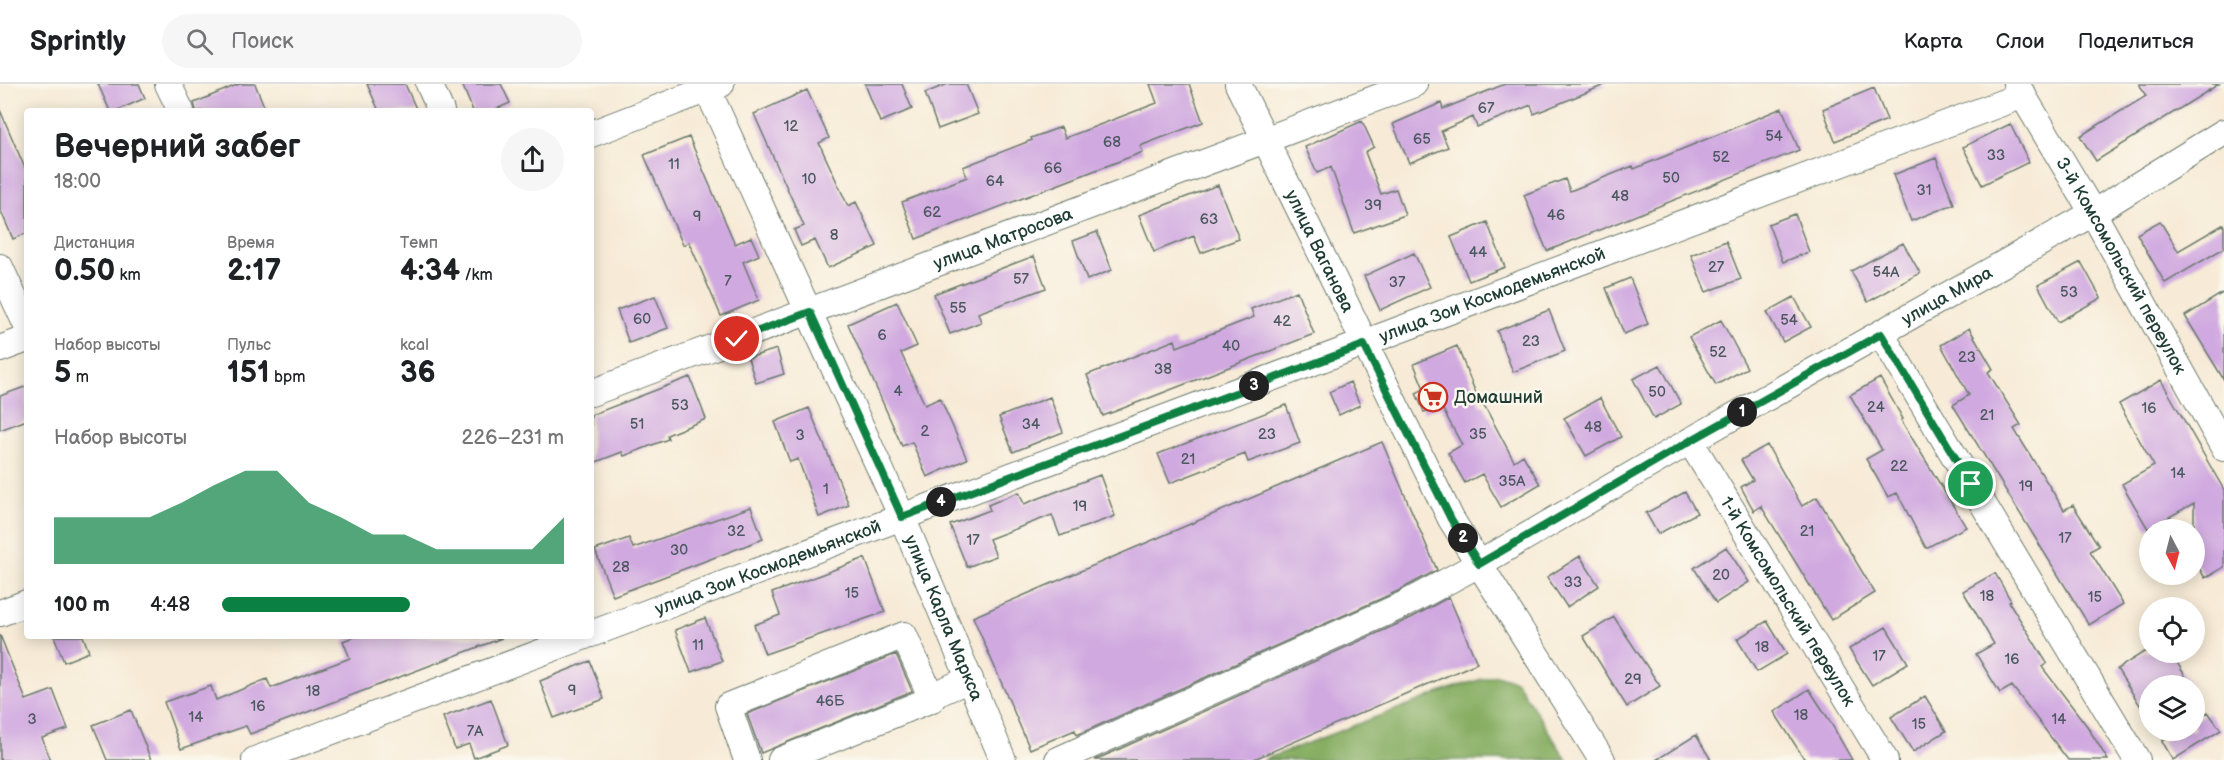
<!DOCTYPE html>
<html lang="ru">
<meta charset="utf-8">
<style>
body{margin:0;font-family:"Balsamiq Sans",sans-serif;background:#f6f6f6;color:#202124;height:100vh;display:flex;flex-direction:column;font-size:22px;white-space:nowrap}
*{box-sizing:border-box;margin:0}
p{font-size:20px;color:#757577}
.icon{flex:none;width:33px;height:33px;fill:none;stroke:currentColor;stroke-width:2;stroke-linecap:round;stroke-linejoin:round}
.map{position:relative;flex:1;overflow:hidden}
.details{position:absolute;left:24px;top:24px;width:570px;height:531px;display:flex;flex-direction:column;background:#fff;border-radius:6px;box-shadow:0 3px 15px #0003}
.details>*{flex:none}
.needle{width:39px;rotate:173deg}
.fabs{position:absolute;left:2139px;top:435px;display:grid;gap:12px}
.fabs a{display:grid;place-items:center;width:66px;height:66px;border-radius:50%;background:#fff;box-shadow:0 3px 15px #0003;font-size:30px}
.pin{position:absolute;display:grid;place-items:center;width:51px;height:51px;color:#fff;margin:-26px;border:3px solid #fff;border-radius:50%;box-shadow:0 2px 6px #0007}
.km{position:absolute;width:30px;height:30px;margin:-15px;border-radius:50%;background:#222;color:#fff;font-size:16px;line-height:30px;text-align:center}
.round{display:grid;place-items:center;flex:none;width:63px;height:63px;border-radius:32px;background:#f6f6f6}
.headline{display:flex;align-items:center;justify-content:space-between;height:102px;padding:0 30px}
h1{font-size:33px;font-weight:700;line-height:45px}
.figures{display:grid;grid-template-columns:repeat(3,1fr);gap:9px;height:102px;padding:6px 30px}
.figures div{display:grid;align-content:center}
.figures b{font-size:30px;font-weight:700}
.figures small{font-size:16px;font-weight:400}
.figures p{font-size:16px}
.chart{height:168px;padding:12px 30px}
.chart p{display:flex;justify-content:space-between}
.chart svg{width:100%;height:108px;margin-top:6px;fill:#0b8043;opacity:.7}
ul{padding:0 30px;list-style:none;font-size:20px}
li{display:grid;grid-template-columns:96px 72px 1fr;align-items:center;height:45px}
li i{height:15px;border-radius:8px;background:#0b8043}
header{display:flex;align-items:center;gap:36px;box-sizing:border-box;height:84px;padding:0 30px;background:#fff;border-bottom:2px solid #e0e0e0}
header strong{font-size:28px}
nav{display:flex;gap:33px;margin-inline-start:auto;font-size:21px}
.search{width:420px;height:54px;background:#f6f6f6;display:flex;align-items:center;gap:15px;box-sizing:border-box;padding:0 21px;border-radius:33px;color:#757577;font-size:22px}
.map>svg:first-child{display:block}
</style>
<header>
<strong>Sprintly</strong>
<div class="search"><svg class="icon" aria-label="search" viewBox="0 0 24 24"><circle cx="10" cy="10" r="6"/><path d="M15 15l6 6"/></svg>Поиск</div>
<nav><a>Карта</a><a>Слои</a><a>Поделиться</a></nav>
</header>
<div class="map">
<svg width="2224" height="676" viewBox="0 0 2224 676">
<rect width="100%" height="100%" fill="#fbf7ec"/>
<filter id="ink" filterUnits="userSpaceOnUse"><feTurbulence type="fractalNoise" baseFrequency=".0167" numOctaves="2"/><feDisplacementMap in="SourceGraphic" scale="12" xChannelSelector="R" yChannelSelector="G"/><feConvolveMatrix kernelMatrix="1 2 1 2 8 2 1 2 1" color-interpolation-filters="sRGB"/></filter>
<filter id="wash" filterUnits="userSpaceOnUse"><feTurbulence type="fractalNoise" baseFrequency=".008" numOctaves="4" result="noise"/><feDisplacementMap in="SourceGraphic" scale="24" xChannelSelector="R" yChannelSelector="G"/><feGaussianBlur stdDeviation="1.35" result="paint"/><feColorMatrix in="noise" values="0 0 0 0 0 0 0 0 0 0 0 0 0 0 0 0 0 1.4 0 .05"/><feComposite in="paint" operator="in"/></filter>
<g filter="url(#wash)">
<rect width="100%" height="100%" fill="#f7ebd7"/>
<path fill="#87ae64" stroke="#53764c" stroke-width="1.5" d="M 1496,591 L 1516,597 L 1567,676 L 1263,676 L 1458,602 Z"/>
<g id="blocks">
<path fill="#d0a9e0" d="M 98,0 L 139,0 L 145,14 L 116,27 L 110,27 Z
M 239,0 L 255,0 L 266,27 L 196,27 L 194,19 Z
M 367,0 L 405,0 L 417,27 L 379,27 Z
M 462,0 L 501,0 L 510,19 L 492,27 L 473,27 Z
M 865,0 L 902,0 L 912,25 L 880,38 Z
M 948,0 L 966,0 L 978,30 L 938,45 L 925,9 Z
M 1150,0 L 1189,0 L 1203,38 L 1140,62 L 1143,68 L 916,155 L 902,118 L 967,93 L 963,83 L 1032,56 L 1031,54 L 1061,43 L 1065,54 L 1157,19 Z
M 1505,0 L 1607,0 L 1534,30 L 1531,21 L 1477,43 L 1473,33 L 1441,47 L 1448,63 L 1409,79 L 1393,40 L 1441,19 L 1443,25 Z
M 2139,0 L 2219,0 L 2096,77 L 2080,52 L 2146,12 Z
M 1874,4 L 1887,36 L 1835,57 L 1823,25 Z
M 807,6 L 829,54 L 819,59 L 848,122 L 856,118 L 877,162 L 828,184 L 815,156 L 801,162 L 794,146 L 804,142 L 754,30 Z
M 1782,24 L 1799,66 L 1547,167 L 1524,111 L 1565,95 L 1570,107 L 1633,82 L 1634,85 Z
M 0,26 L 27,89 L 27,149 L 13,155 L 0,125 Z
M 1362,37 L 1374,63 L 1365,68 L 1381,110 L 1396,105 L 1405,131 L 1354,149 L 1331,83 L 1317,89 L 1305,63 Z
M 2010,40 L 2029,78 L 1982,101 L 1963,63 Z
M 689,53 L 735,160 L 751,153 L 759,171 L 743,178 L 759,216 L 721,232 L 689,158 L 683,161 L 644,71 Z
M 1936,74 L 1954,120 L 1911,137 L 1893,91 Z
M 1218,101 L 1239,155 L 1201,169 L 1194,152 L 1154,168 L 1139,131 Z
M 1795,130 L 1809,168 L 1783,178 L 1768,140 Z
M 2160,137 L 2178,167 L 2224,140 L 2224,164 L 2165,199 L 2137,150 Z
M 1487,138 L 1505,183 L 1469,197 L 1451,153 Z
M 1097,148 L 1112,186 L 1087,196 L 1073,157 Z
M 1726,157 L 1741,195 L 1706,208 L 1691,171 Z
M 1903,159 L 1920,189 L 1868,218 L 1851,187 Z
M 1414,169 L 1430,203 L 1380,226 L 1364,192 Z
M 1034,172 L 1046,204 L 978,229 L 981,238 L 950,250 L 934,210 Z
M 2081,178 L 2101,214 L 2058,238 L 2038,201 Z
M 1630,194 L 1648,240 L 1624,250 L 1606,204 Z
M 1297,207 L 1314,250 L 1103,332 L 1087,291 L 1175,256 L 1177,263 L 1254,233 L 1251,225 Z
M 2224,208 L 2224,296 L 2185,232 Z
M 655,212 L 668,244 L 629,259 L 617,226 Z
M 1794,213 L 1811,243 L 1783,258 L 1767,228 Z
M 897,218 L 917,262 L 901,269 L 925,321 L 940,314 L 967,375 L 927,393 L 912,358 L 902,362 L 848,240 Z
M 1549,226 L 1565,267 L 1513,288 L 1497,247 Z
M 1721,236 L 1747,284 L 1716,301 L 1689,253 Z
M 1969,244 L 1993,285 L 1988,288 L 2021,341 L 2014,345 L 2064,426 L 2073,421 L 2099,462 L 2090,467 L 2123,520 L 2089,541 L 1953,321 L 1969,311 L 1941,261 Z
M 1457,262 L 1481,322 L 1484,321 L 1514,377 L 1523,371 L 1540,400 L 1501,423 L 1482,390 L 1465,399 L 1448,369 L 1462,361 L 1441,322 L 1424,328 L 1416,309 L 1424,305 L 1414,280 Z
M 777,265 L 784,290 L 756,299 L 748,274 Z
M 1660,281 L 1681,320 L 1654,335 L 1633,295 Z
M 690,293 L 706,335 L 667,351 L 668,355 L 624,372 L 622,368 L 591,380 L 591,331 Z
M 1880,294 L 1903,335 L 1901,336 L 1966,443 L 1926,464 L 1897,409 L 1888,413 L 1866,375 L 1882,366 L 1850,311 Z
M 2161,296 L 2224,406 L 2224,483 L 2205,494 L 2194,476 L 2194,419 L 2148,445 L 2122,400 L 2154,382 L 2119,320 Z
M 1350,298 L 1360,321 L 1339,331 L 1329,308 Z
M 27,302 L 27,336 L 0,346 L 0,312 Z
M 1050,313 L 1063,348 L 1013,368 L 999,333 Z
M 1600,314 L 1621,353 L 1586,372 L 1564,334 Z
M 1286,321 L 1300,359 L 1248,378 L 1245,370 L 1170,399 L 1158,370 Z
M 809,324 L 849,421 L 819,433 L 798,375 L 790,378 L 775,338 Z
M 1382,358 L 1437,486 L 1398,507 L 1077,651 L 1075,646 L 1030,665 L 973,533 Z
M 1767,361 L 1802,422 L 1817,413 L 1875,509 L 1831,536 L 1761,422 L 1754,427 L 1741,403 L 1753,396 L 1741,376 Z
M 1100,391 L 1115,432 L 1060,452 L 1052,431 L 989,455 L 996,472 L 967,483 L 950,441 L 990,426 L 988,421 L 1019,408 L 1024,420 Z
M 1685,408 L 1697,429 L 1658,450 L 1646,429 Z
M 751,423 L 763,455 L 613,512 L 595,466 L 629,454 L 633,464 Z
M 1726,463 L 1749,498 L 1716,519 L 1694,484 Z
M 1580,472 L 1599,502 L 1567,523 L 1547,493 Z
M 865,474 L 885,528 L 765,570 L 754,541 L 780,531 L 772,509 Z
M 1995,489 L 2011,517 L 2009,518 L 2047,579 L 2042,583 L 2087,642 L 2108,676 L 2068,676 L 2012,602 L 2000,609 L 1976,570 L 1994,560 L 1963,507 Z
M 1449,513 L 1477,579 L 1252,676 L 1095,676 L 1411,534 Z
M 1614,533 L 1660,602 L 1627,623 L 1583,552 Z
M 705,534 L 722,577 L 691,588 L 675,546 Z
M 1767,537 L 1787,570 L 1757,588 L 1737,555 Z
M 1886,543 L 1908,579 L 1872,601 L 1849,565 Z
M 0,551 L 26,616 L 53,606 L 68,645 L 42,654 L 51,676 L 0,676 Z
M 54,552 L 83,552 L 89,568 L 64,578 Z
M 356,552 L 502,554 L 250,650 L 246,642 L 181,665 L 164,618 L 211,602 L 216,616 L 267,595 L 271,604 L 350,574 L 343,557 Z
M 2144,568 L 2171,568 L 2191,602 L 2150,602 L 2150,637 L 2117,585 Z
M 896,570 L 912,607 L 761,669 L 747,630 Z
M 590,577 L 604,615 L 554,634 L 540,597 Z
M 1809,605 L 1828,634 L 1852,676 L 1805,676 L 1774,628 Z
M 1925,612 L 1946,647 L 1913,668 L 1891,633 Z
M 491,615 L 508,661 L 474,674 L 469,660 L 455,665 L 443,633 Z
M 131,626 L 151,676 L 107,676 L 93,641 Z
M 2208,628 L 2221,646 L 2173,676 L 2162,657 L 2178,646 L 2194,646 L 2194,636 Z
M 1696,651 L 1711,676 L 1656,676 Z"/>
</g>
</g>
<g filter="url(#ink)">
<use href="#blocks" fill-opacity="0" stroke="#6b7a6d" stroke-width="1.5"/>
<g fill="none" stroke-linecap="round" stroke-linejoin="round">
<g stroke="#6b7a6d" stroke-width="28">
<g id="minor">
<path d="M 168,0 L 181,27"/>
<path d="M 429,0 L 441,27"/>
<path id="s1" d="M 705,0 L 902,433 L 1003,676"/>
<path id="s2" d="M 1238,0 L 1451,435 L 1602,676"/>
<path id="s3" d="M 2016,0 L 2093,129 L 2224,364"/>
<path d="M 591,50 L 721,0"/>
<path d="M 0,183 L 27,242"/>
<path d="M 1881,250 L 2137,676"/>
<path d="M 0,265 L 27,255"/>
<path id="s4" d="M 591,309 L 1414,0"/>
<path id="s5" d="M 1690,357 L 1885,676"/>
<path d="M 0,529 L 27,519"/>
<path id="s6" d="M 591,550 L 2023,11"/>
<path d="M 931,612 L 970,595"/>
<path d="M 255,676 L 585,552"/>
<path d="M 747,676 L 728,622 L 904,551 L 932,615 L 781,676"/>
<path id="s7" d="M 1058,676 L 1405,520 L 1479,480 L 1690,357 L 2093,129 L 2224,48"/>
</g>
</g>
<use href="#minor" stroke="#fff" stroke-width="26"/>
</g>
</g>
<g fill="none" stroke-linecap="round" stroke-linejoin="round" filter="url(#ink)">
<g stroke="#fff" stroke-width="12">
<path id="route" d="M 737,255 L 810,228 L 902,433 L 1364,261 L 1451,435 L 1479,480 L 1690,357 L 1881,250 L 1971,400"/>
</g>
<use href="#route" stroke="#0b8043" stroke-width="8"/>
</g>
<defs>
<g id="supermarket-ring" transform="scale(1.5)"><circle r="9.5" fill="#fbf7ec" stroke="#c8321e" stroke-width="1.5"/><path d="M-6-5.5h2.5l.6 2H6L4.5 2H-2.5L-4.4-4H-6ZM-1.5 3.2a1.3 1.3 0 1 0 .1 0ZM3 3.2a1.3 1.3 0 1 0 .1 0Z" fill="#c8321e"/></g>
</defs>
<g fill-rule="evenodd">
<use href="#supermarket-ring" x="1433" y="313"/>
</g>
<g text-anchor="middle" stroke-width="5" stroke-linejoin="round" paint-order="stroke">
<g font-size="15" fill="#4b585f">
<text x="1486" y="29">67</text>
<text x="791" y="47">12</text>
<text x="1774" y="57">54</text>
<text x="1422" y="60">65</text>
<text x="1112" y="63">68</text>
<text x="1996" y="76">33</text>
<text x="1721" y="78">52</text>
<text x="674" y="85">11</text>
<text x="1053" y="89">66</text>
<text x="1671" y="99">50</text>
<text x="809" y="100">10</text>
<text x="995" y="102">64</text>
<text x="1924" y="111">31</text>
<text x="1620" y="117">48</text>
<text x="1373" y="126">39</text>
<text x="932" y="133">62</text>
<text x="1556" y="136">46</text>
<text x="697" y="137">9</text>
<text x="1209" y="140">63</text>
<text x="834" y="156">8</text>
<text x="1478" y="173">44</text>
<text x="1716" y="188">27</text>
<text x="1886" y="193">54А</text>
<text x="1021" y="200">57</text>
<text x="728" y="202">7</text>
<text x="1397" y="203">37</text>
<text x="2069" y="213">53</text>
<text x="958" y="229">55</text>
<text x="642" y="240">60</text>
<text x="1789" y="241">54</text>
<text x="1282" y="242">42</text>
<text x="882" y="256">6</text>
<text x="1531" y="262">23</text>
<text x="1231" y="267">40</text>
<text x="1718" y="273">52</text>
<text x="1967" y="278">23</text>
<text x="1163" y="290">38</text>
<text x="898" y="312">4</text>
<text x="1657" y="313">50</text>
<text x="680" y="326">53</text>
<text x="1876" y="328">24</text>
<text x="2149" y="329">16</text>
<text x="1987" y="336">21</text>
<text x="637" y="345">51</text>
<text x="1031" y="345">34</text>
<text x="1593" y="348">48</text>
<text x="925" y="352">2</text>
<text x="1267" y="355">23</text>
<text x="1478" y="355">35</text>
<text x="800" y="356">3</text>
<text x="1188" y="380">21</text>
<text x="1899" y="387">22</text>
<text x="2178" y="394">14</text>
<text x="1512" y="402">35А</text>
<text x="2026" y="407">19</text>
<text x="826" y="410">1</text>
<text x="1080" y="427">19</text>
<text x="736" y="452">32</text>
<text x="1807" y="452">21</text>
<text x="2065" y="459">17</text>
<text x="973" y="461">17</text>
<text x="679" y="471">30</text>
<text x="621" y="488">28</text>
<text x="1721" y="496">20</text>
<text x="1573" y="503">33</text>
<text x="852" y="514">15</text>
<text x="1987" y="517">18</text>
<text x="2095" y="518">15</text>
<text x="698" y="566">11</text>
<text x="1762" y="568">18</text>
<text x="1879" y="577">17</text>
<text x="2012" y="580">16</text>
<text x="1633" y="600">29</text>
<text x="572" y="611">9</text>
<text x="313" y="612">18</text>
<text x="830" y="622">46Б</text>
<text x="258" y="627">16</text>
<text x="1801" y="636">18</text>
<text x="196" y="638">14</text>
<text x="32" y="640">3</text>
<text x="2059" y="640">14</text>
<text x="1919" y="645">15</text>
<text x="475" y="652">7А</text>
</g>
<g font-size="18" fill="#1f3d34" stroke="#fbf7ec">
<text dy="6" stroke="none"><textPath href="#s4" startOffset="440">улица Матросова</textPath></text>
<text dy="6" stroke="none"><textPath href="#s2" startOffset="186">улица Ваганова</textPath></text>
<text dy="6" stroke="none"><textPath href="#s3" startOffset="210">3-й Комсомольский переулок</textPath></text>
<text dy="6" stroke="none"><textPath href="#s6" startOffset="963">улица Зои Космодемьянской</textPath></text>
<text dy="6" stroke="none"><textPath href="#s7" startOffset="1004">улица Мира</textPath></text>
<text dy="6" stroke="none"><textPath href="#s6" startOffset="189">улица Зои Космодемьянской</textPath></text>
<text dy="6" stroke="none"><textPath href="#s5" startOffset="188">1-й Комсомольский переулок</textPath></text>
<text dy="6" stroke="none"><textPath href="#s1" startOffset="585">улица Карла Маркса</textPath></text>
</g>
<g font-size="18" fill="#1f3d34" stroke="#fbf7ec" text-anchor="start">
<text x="1454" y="319">Домашний</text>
</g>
</g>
</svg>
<div class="fabs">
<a><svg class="needle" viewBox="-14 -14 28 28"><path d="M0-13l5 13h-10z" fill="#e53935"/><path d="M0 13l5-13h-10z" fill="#757577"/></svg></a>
<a><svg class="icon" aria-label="locate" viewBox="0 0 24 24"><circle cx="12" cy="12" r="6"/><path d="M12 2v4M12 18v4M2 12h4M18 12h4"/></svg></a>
<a><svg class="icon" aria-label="layers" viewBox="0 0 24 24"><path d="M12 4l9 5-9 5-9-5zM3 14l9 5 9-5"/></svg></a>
</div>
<div class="pin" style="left:1971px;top:400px;background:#1e9e55"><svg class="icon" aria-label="arrive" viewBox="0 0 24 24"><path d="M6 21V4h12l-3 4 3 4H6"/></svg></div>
<div class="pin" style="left:737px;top:255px;background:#d93025"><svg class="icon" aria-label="check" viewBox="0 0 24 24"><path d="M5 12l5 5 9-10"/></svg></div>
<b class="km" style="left:1742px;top:328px">1</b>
<b class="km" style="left:1463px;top:454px">2</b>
<b class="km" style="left:1254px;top:302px">3</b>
<b class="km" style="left:941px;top:418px">4</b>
<section class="details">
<div class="headline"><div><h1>Вечерний забег</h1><p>18:00</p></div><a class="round"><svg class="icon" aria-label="share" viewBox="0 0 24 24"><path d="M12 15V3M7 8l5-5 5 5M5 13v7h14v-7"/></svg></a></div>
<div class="figures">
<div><p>Дистанция</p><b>0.50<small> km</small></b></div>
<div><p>Время</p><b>2:17</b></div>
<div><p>Темп</p><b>4:34<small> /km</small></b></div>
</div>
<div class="figures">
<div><p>Набор высоты</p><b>5<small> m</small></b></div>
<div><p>Пульс</p><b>151<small> bpm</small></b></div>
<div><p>kcal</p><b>36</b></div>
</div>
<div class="chart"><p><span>Набор высоты</span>226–231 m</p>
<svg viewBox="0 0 160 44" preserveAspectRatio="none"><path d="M0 44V25L10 25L20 25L30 25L40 19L50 12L60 6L70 6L80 19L90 25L100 32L110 32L120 38L130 38L140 38L150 38L160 25V44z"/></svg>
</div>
<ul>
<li><b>100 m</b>4:48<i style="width:55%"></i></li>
</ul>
</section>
</div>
